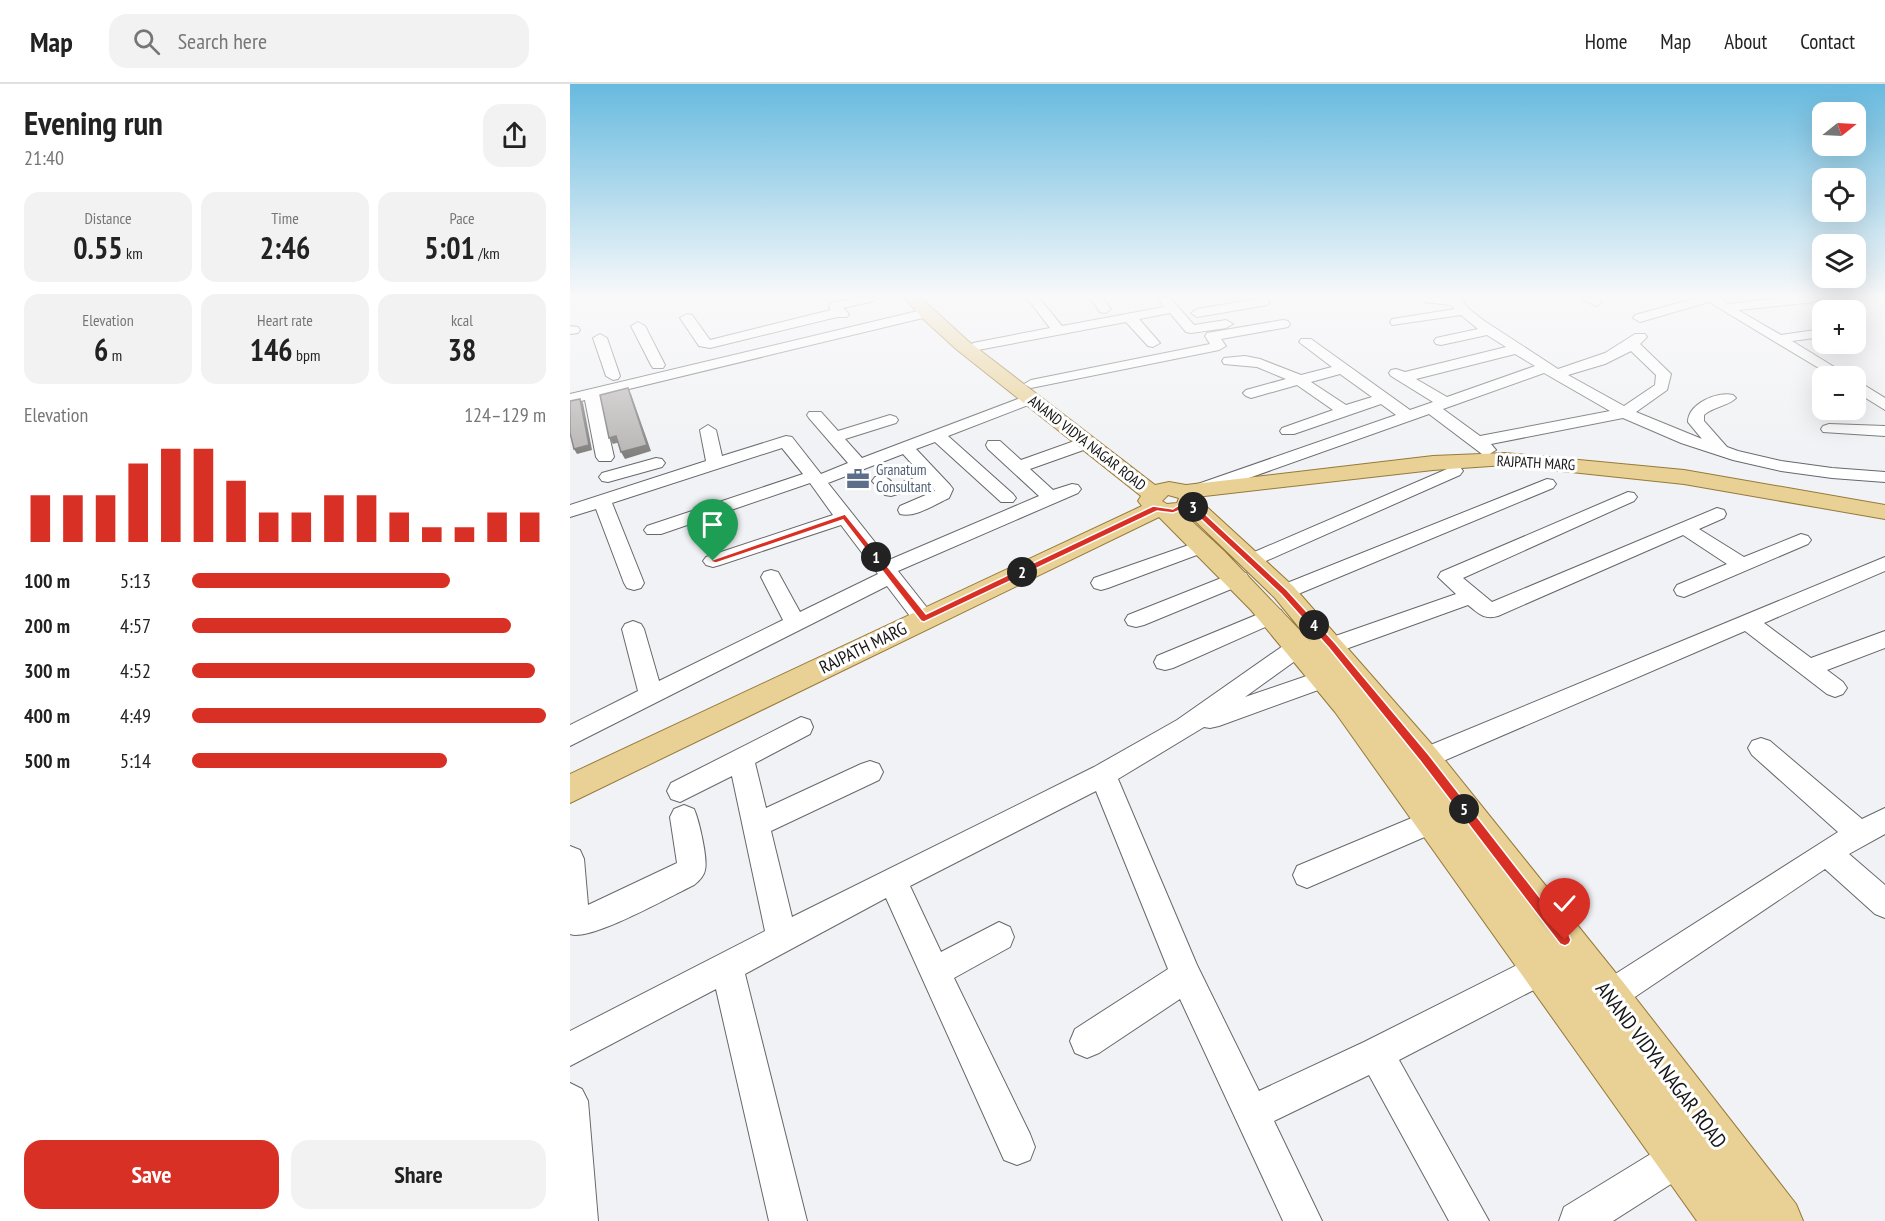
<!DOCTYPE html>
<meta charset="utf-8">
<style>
body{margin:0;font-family:"PT Sans Narrow",sans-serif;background:#f2f2f2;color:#222;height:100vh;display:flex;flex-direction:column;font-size:22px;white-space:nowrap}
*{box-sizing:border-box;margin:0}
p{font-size:20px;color:#767676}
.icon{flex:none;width:33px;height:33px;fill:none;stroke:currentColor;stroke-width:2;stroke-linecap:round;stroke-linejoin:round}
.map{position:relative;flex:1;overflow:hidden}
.sheet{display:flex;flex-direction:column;background:#fff;width:570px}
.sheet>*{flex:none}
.needle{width:39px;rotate:72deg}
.fabs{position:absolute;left:1242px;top:18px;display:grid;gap:12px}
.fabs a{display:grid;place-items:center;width:54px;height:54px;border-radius:12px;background:#fff;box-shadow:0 6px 24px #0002;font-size:30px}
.pin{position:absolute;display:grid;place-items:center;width:51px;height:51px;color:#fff;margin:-62px -26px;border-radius:50% 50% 50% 0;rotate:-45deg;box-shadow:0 0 6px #0007}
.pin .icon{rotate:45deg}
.km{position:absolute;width:30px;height:30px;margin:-15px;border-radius:50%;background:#222;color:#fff;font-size:16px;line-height:30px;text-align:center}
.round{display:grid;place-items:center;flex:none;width:63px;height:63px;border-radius:18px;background:#f2f2f2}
.head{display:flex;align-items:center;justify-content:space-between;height:102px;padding:0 24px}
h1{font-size:33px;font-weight:800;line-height:45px}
.figures{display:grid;grid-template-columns:repeat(3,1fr);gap:9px;height:102px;padding:6px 24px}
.figures div{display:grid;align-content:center;border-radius:15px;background:#f2f2f2;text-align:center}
.figures b{font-size:30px;font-weight:800}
.figures small{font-size:16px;font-weight:400}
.figures p{font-size:16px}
.chart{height:168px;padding:12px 24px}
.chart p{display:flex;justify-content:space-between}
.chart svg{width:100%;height:108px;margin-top:6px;stroke:#d93025;stroke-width:6}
.button{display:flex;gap:12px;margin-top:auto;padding:12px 24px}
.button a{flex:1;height:69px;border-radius:18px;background:#d93025;color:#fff;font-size:24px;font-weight:800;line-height:69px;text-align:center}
.button a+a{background:#f2f2f2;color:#222}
ul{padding:0 24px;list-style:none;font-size:20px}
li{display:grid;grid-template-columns:96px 72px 1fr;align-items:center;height:45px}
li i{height:15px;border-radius:8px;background:#d93025}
header{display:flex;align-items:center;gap:36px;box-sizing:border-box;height:84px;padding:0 30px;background:#fff;border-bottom:2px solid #e0e0e0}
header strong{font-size:28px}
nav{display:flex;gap:33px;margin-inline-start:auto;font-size:21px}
.search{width:420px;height:54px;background:#f2f2f2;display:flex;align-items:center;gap:15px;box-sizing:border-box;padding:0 21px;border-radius:18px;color:#767676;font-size:22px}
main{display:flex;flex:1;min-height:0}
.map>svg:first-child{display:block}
</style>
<header>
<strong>Map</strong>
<div class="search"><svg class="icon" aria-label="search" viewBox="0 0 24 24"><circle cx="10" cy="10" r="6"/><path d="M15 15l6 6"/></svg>Search here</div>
<nav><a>Home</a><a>Map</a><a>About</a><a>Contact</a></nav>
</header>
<main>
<section class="sheet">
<div class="head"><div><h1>Evening run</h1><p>21:40</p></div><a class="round"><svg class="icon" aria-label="share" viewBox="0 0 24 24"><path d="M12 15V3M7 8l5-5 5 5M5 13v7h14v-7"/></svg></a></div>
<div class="figures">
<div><p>Distance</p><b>0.55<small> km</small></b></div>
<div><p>Time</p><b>2:46</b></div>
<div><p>Pace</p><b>5:01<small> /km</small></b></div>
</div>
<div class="figures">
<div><p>Elevation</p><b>6<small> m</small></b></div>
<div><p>Heart rate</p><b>146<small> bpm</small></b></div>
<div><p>kcal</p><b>38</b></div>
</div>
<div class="chart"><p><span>Elevation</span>124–129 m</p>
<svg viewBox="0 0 160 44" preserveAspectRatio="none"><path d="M5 44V25M15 44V25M25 44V25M35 44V12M45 44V6M55 44V6M65 44V19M75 44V32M85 44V32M95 44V25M105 44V25M115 44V32M125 44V38M135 44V38M145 44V32M155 44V32"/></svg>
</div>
<ul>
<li><b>100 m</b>5:13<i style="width:73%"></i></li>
<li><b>200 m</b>4:57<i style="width:90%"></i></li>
<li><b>300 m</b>4:52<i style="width:97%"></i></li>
<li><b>400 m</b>4:49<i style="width:100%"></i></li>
<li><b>500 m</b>5:14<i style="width:72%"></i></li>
</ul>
<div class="button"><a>Save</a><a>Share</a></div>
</section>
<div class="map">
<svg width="1315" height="1137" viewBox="0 0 1315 1137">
<rect width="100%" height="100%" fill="#f1f2f5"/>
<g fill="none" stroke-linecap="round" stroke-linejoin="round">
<g stroke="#66686a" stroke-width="2">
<path id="minor" d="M 285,214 L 306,214 L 304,217 L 273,224 L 279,230 L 277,233 L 267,233 L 140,264 L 129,262 L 110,234 L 117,230 L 122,231 L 140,256 L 261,226 L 259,223 L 261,219 Z
M 457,214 L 469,214 L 492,242 L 594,223 L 587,214 L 600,214 L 624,241 L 656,236 L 663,240 L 656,244 L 621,249 L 616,248 L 600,229 L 569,235 L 590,259 L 583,263 L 578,262 L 556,238 L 408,266 L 403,265 L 401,262 L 403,259 L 480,244 Z
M 520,214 L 532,214 L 541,225 L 535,229 L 530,228 Z
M 693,214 L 697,215 L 699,218 L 697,221 L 627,233 L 621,229 L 627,225 Z
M 848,214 L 890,214 L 898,224 L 913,236 L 988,285 L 1035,269 L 1065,250 L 1075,250 L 1077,253 L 1070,260 L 1101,290 L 1097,306 L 1066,328 L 1132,355 L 1118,338 C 1118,320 1147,307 1163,311 L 1166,314 C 1158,322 1143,323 1134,331 L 1134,337 L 1157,363 L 1168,367 L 1211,377 L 1262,384 L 1315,388 L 1315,398 L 1262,394 L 1211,387 L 1163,376 L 1111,359 L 1053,334 L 921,360 L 926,366 L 918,371 L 912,370 L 859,330 L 634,410 L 622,410 L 619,406 L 622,402 L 826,331 L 811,320 L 724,350 L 712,350 L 710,347 L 712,344 L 763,326 L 727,301 L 681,314 L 676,312 L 673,309 L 676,306 L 716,295 L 687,283 L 654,280 L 652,277 L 654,274 L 675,272 L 690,275 L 731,291 L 762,283 L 729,258 L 731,255 L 741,255 L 840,326 L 863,318 L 821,292 L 819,289 L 821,286 L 826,285 L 835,288 L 936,263 L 917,251 L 871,261 L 866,260 L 864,257 L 866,254 L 908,245 L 891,231 L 822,241 L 820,238 L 822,235 L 885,225 L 881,221 L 854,218 ZM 1061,267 L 1086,291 L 1085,301 L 1054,322 L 998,291 L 1035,280 ZM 945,270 L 965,282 L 877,313 L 846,295 ZM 974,289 L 1040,327 L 910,352 L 873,325 ZM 770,290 L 802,313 L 776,321 L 741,298 Z
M 1011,214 L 1027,214 L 1032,218 L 1026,222 Z
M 1127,214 L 1150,214 L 1158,220 L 1213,214 L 1251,214 L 1245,218 L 1168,226 L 1211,251 L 1252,245 L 1252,253 L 1222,257 L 1279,292 L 1262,292 L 1139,218 L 1070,238 L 1063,234 L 1065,231 Z
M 356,225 L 362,229 L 361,232 L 30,312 L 44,373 L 41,377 L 29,377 L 26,373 L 15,316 L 0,320 L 0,310 Z
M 713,236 L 718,237 L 720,240 L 718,243 L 651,255 L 656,262 L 649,266 L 461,304 L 454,300 L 461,296 L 640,260 L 635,252 L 637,249 Z
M 68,238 L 75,242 L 95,281 L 93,284 L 83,284 L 81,281 L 61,242 Z
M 0,242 L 8,243 L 10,246 L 8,249 L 0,250 Z
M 30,250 L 37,254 L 50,292 L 48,295 L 43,296 L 36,292 L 23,254 Z
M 1286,296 L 1315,314 L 1315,326 L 1286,308 Z
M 461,310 L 469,315 L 466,318 L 378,352 L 443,410 L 446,414 L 443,418 L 431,418 L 365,358 L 346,365 L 380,401 L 383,405 L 379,414 C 365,420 346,434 330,430 L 328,426 L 330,422 L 365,407 L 360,400 L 321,412 L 315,411 L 302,397 L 305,393 C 315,391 318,394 325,401 L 352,391 L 333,370 L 258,399 L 319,476 L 469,412 L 418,365 L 416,361 L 418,357 L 430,357 L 451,376 L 510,355 L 522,355 L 524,359 L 522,363 L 460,385 L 483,406 L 502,400 L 508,401 L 511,405 L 508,409 L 328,487 L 362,530 L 365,535 L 362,540 L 354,542 L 346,540 L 317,502 L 0,662 L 0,641 L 68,607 L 52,545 L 55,540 L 63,537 L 71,540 L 74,545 L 89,597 L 213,536 L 191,493 L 194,488 L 201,486 L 208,488 L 230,528 L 308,490 L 271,441 L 150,481 L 143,483 L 136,481 L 133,477 L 136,473 L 263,431 L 240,399 L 91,450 L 77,450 L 74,446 L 77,442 L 233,390 L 212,364 L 42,419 L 74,499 L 71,504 L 64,506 L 57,504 L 54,499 L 26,425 L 0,433 L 0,421 L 136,377 L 130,346 L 138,341 L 146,346 L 152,372 L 216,352 L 222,353 L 251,390 L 278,379 L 239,334 L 237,331 L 239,328 L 251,328 L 268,347 L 320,331 L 326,333 L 328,336 L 326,339 L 275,355 L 292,374 Z
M 1259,340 L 1315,342 L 1315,352 L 1253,348 L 1251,345 L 1253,342 Z
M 86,374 L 92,375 L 95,379 L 92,383 L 38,398 L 32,397 L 29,393 L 32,389 Z
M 884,382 L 890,383 L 893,387 L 890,391 L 689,480 L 682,482 L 675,480 L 672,476 L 675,472 Z
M 977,395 L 983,396 L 986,400 L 983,404 L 721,513 L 714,515 L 707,513 L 704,508 L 707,503 Z
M 1058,408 L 1064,409 L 1067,413 L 1064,417 L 893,494 L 922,518 L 1147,424 L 1154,426 L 1156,430 L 1154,434 L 1129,445 L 1174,473 L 1231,450 L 1238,452 L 1241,456 L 1238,460 L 1114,513 L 1107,511 L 1104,506 L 1107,501 L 1157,480 L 1113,451 L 928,532 C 914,536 908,529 898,521 L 762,570 L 754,568 L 751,562 L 754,556 L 886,510 L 868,493 L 871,488 Z
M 636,455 L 643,457 L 646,461 L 643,465 L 538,504 L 531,506 L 524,504 L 521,499 L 524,494 Z
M 1315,473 L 1315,487 L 1194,539 L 1241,574 L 1315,547 L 1315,564 L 1257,586 L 1273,598 L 1277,604 L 1273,610 L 1265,613 L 1257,610 L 1175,547 L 864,681 L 855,684 L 846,681 L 842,674 L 846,667 Z
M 669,487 L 676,489 L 679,494 L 676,499 L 574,541 L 566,543 L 558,541 L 555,536 L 558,531 Z
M 703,524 L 711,526 L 714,531 L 711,536 L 603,584 L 595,586 L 587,584 L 584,578 L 587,572 Z
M 728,555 L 736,557 L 739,563 L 736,569 L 675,613 L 754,586 L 762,589 L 766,595 L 762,601 L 649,642 L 640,644 L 634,643 L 548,695 L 627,881 L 689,1007 L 794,958 L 959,875 L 970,870 L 981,875 L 986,886 L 981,897 L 829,976 L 919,1137 L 879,1137 L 799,991 L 704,1037 L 752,1137 L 713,1137 L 610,915 L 529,969 L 517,974 L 505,969 L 500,957 L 505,945 L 598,885 L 526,707 L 340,802 L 371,868 L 429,838 L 440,843 L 444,853 L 440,863 L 384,894 L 460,1050 L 465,1063 L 460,1076 L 447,1081 L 434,1076 L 316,814 L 175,890 L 237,1137 L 199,1137 L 146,905 L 0,982 L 0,947 L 195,847 L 162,692 L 110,718 L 101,715 L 97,707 L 101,699 L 231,633 L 240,636 L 243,643 L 240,650 L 185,679 L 196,724 L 291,680 L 300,677 L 309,680 L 313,688 L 309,696 L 201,747 L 222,833 L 524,683 L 607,636 L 720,557 Z
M 1191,654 L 1200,657 L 1292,735 L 1315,724 L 1315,750 L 1279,770 L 1315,801 L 1315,834 L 1305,830 L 1255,785 L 1050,923 L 1039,928 L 1028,923 L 1023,912 L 1028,901 L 1268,748 L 1182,671 L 1178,664 L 1182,657 Z
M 114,721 L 124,725 C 129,736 138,775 135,786 C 134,792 129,797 124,801 C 101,812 20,858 0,850 L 0,762 L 10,766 L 14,775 L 18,821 L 107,779 L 100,733 L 104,725 Z
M 863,725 L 873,729 L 877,737 L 873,745 L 737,804 L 727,800 L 723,791 L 727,782 Z
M 0,999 L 12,1005 L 18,1017 L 28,1137 L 0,1137 Z
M 1110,1055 L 1123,1060 L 1128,1073 L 1123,1086 L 1043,1137 L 989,1137 L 994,1123 L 1097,1060 Z"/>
</g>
<g stroke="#967a39" stroke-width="2">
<path id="major" d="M 335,214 L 351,214 L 398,257 L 585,401 L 599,398 L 616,401 L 863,372 L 935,369 L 1114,386 L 1315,421 L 1315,435 L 1114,400 L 935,381 L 863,386 L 626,413 L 723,502 L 866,665 L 1053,898 L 1226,1120 L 1233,1137 L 1127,1137 L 765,628 L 681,526 L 589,433 L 0,719 L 0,690 L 572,422 L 568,417 L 571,412 L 386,265 L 350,232 ZM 598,411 L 609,414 L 607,419 L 597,420 L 592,417 ZM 618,430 L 705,514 L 741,558 L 654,467 L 615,431 Z"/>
</g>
<use href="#minor" fill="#fff" fill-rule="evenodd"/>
<use href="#major" fill="#e9d094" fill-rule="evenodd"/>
</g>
<path fill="#817f7e" d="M 58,304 L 61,310 L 81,367 L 55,375 L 51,368 Z
M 10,315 L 13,319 L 22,366 L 7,370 L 4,365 Z
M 46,352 L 50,358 L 43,360 L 39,354 Z"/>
<path fill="#b8b5b4" stroke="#817f7e" stroke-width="1.5" d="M 58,304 L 77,361 L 51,368 L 46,352 L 39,354 L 30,311 Z
M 10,315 L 19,361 L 4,365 L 0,349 L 0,317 Z"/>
<linearGradient id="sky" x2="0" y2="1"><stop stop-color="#67badf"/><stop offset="0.57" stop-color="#f9f9fa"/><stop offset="1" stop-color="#f9f9fa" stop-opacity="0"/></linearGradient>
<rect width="1315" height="373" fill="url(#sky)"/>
<path fill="#d93025" stroke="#fff" stroke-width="1.5" d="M 615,417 L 621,417 L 717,506 L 766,560 L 859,671 L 999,851 L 1001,856 L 999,860 L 995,862 L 990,860 L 851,678 L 759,564 L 711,510 L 618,423 L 603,429 L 587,427 L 354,538 L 351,537 L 273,436 L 146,479 L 139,477 L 275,430 L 356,530 L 583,422 L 603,425 Z"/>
<defs>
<g id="office-bare" transform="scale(1.8)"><path d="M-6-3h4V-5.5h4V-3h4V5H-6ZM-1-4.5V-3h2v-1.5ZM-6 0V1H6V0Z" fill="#5c6f8a" stroke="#fff" stroke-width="2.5" paint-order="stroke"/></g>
</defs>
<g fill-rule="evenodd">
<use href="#office-bare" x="288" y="395"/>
</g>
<g text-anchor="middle" stroke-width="6" stroke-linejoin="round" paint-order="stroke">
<g font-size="15" fill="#161617" stroke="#fff">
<text transform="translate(517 359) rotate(38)" y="5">ANAND VIDYA NAGAR ROAD</text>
<text transform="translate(966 379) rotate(3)" y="5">RAJPATH MARG</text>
</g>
<g font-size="15" fill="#4e5e75" stroke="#fff" text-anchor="start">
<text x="306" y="391">Granatum<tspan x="306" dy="17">Consultant</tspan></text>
</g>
<g font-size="18" fill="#161617" stroke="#fff">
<text transform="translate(293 564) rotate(-26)" y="6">RAJPATH MARG</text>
</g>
<g font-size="21" fill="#161617" stroke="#fff">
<text transform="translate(1091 981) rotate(53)" y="7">ANAND VIDYA NAGAR ROAD</text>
</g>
</g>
</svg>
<div class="fabs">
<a><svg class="needle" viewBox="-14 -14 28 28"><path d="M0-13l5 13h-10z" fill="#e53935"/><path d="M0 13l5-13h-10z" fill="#767676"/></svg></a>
<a><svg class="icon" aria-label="locate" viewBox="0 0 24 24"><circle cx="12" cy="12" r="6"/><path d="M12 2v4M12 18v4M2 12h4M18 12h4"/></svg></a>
<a><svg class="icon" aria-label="layers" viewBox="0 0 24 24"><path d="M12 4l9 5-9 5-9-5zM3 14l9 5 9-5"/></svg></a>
<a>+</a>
<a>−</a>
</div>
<div class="pin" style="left:143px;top:477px;background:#1e9e55"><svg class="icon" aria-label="arrive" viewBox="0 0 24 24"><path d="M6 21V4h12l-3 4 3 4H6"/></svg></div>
<div class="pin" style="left:995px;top:856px;background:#d93025"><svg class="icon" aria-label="check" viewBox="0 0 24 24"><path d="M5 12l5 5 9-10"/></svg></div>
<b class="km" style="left:306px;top:473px">1</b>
<b class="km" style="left:452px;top:488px">2</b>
<b class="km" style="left:623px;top:423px">3</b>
<b class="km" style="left:744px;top:541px">4</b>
<b class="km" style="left:894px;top:725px">5</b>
</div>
</main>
